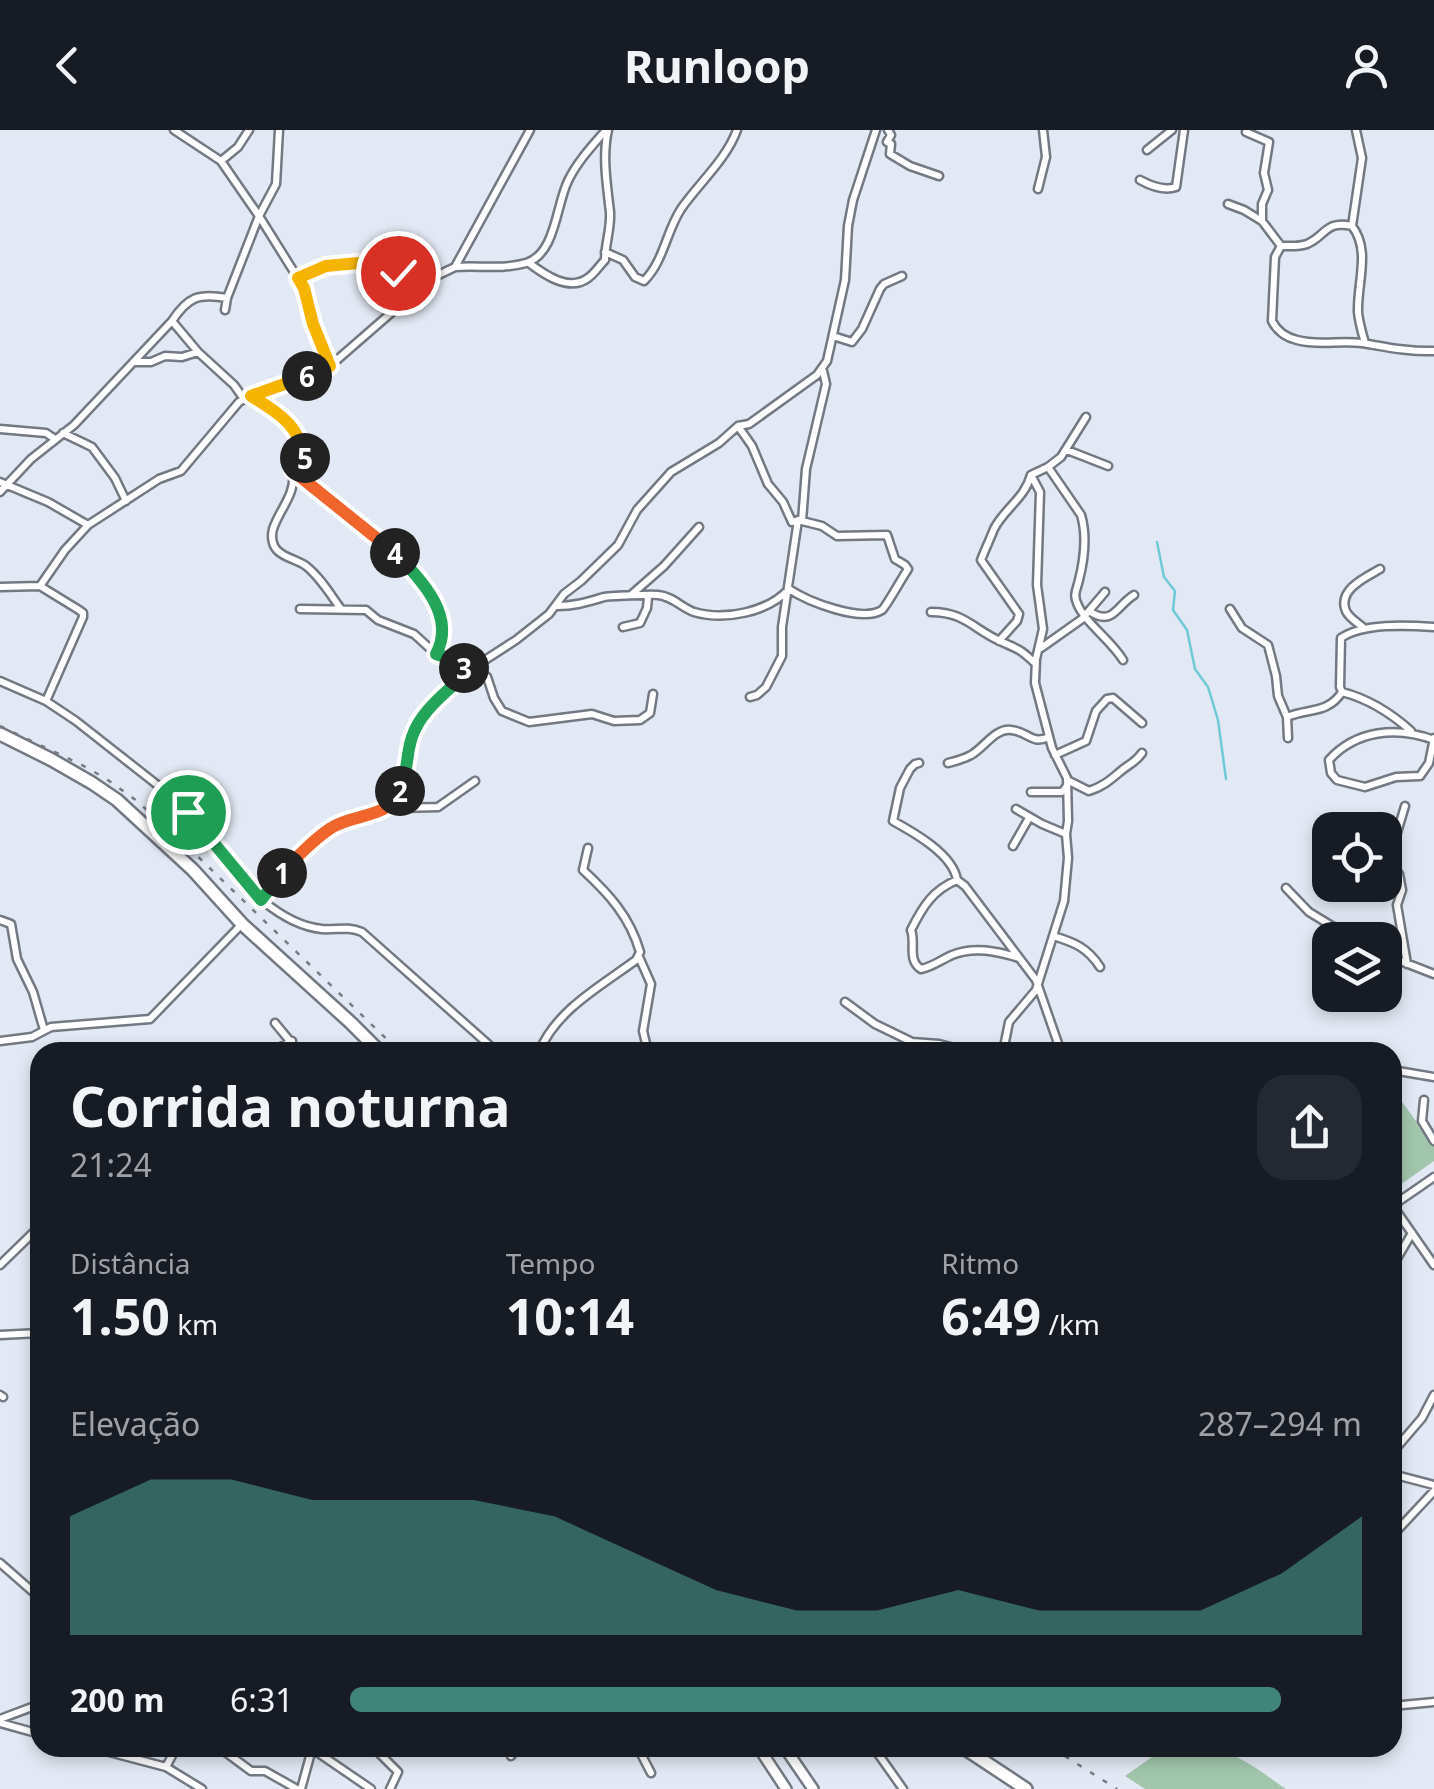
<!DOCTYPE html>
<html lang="pt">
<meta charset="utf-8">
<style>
body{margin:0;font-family:"Noto Sans",sans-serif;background:#242831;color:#f1f3f6;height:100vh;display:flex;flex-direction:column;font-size:38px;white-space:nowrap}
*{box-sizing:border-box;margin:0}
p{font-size:32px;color:#9ea1a6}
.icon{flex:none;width:55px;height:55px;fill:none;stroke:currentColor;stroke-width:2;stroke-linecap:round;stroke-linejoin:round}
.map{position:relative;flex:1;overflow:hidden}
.sheet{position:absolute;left:30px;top:912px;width:1372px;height:715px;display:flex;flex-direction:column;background:#171b24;border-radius:30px;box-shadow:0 5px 15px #0003}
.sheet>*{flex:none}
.buttons{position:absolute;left:1312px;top:682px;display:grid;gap:20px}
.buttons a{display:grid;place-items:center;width:90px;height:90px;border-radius:20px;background:#171b24;box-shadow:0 5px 15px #0003;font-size:50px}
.pin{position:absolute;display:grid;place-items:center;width:85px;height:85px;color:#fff;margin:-42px;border:5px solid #fff;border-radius:50%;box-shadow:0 2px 10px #0007}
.km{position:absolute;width:50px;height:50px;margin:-25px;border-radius:50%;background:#222;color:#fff;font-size:28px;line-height:50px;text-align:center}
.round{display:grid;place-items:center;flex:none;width:105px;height:105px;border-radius:30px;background:#242831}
.overview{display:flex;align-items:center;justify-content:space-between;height:170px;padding:0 40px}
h1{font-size:55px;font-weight:700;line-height:75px}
.figures{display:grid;grid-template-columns:repeat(3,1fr);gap:15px;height:170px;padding:10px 40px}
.figures div{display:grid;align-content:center}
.figures b{font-size:50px;font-weight:700}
.figures small{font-size:28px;font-weight:400}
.figures p{font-size:28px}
.chart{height:280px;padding:20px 40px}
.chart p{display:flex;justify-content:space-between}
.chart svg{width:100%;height:180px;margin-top:10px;fill:#41857a;opacity:.7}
ul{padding:0 40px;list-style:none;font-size:32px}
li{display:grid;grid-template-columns:160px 120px 1fr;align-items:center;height:75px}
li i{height:25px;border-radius:12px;background:#41857a}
header{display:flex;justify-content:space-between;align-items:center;height:130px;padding:0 40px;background:#171b24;font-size:45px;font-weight:700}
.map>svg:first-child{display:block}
</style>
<header><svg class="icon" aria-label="back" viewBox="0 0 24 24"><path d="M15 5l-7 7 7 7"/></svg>Runloop<svg class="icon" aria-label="person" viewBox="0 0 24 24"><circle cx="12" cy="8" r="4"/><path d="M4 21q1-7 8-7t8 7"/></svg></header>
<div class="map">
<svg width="1434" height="1659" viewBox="0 0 1434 1659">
<rect width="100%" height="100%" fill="#e3e9f4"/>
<path fill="#a1c6ac" d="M 1392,958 L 1434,1016 L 1434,1031 L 1393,1060 Z
M 1165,1618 C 1178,1618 1193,1616 1206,1618 C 1236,1620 1262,1643 1286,1659 L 1145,1659 L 1125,1646 Z"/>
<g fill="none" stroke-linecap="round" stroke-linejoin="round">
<path stroke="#6ecad7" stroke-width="2.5" d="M 1157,412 L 1164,447 L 1175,461 L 1173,480 L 1187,500 L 1195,539 L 1208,557 L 1218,590 L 1226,649"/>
<g stroke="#737982" stroke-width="11">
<path id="minor" d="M 279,0 L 276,54 L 259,86 L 304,158 L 313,194 L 330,236
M 888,0 L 891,5 L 887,12 L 891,14 L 890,24 L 910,36 L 939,46
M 1356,0 L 1362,28 L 1352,96 C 1371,120 1357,153 1358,182 C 1359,193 1362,203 1365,213
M 1246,2 L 1269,12 L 1264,43 L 1268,60 L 1262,74 L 1262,91
M 1147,20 L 1172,0
M 221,31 L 238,17 L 249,0
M 1140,50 C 1151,56 1164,61 1176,57 L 1184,0
M 1038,59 L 1046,27 L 1043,0
M 1228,74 L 1244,80 L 1262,91 L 1281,116
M 1281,116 L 1275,127 L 1272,191 C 1277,201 1285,207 1297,210 C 1318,216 1340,210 1362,213 C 1386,217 1409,222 1434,221
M 1281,116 C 1289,116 1299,117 1307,114 C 1326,106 1325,90 1352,96
M 605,122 L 623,130 L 635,147 L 644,151 C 664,131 666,102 681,79 C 699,53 726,30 737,0
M 529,133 C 545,145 569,162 588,148 C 595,143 599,136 605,130 C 605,114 611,99 610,82 C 607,56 602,26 608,0
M 455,137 C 479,135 500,140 526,133 C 556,124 556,75 568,51 C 577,32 592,16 606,0
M 298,147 C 336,131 359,129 398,143
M 225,180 L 227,168
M 172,191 L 198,222 L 234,255 L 244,269
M 833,206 L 852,212 L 862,199 L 880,159 L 884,154 L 902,146
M 135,232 L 151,232 L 165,226 L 182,227 L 198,222
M 252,266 C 266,276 283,286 293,299 C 300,308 300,313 309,319 L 305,327 L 293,341 C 296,365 280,378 273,399 C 271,406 272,416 278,421 C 285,428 298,430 306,436 C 320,447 330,464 341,479
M 738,296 L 752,316 L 768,354 L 783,372 L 792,392 L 798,390 L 782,497 L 782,526 L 766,557 L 757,565 L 750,567
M 0,299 L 46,303 L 55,309
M 63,303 L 92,317 L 115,348 L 126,371
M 1067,320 L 1108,336
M 1048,337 L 1081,385 C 1087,405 1084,430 1079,450 C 1077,459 1073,464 1077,473 C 1084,492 1111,510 1123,530
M 294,341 C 307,353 321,366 335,376 C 373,405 468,466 436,524
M 0,352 L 48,372 L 88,395
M 0,362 L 31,329 L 74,295 L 172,191 C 188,167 198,163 227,168 L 259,86 L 221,31 L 174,0
M 802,391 L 806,339 L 826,254 L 823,241
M 40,456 L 65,420 L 88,395 L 159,349 L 181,341 L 239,272 L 251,265 L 330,236 L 430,149 L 455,137 L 530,0
M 0,457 L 40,456 L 79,480 L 83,483 L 83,487 L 46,571 L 0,551
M 631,465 L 664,436 L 699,397
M 557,476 C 575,476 587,472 604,467 C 607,466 654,464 658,465 C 672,466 682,478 694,482 C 725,491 768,482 789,459 C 807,471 861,493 882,480 C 886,477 903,446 908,439 L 905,435 L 895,429 L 887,405 L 837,406 L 822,396 L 798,390
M 300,479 L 366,480 L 378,490 L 414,504 L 436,524 L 454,530 L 468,541
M 1230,479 L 1242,498 L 1268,515 L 1276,546 L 1278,566 L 1287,587 L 1288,608
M 1089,481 C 1113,497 1116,476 1134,465
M 931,482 C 965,482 973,499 1000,511 C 1019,520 1019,518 1035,533
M 623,497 L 640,493 L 647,478 L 648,467
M 1364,498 C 1358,493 1349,488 1346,481 C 1337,460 1366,447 1380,439
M 999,511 L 1017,491 L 1019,484 L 981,430 C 985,420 990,409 994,399 C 1004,379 1025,368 1031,345 L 1048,337 L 1061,327 L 1086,287
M 1041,518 L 1082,489 L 1105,462
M 475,537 L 487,547 L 494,568 L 502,581 L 529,592 L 592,584 L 614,591 L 640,590 L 650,583 L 653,564
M 46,571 L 76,591 L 174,668 L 263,771 C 279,784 301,797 322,799 C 337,800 348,796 362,802 L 497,922
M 1287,587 C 1308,578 1328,584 1342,562
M 1411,601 C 1392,584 1369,569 1342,562 L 1340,557 L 1341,508 C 1363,493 1406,495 1434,497
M 1434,610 C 1397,596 1356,600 1329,630 L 1331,643 L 1337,650 L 1365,657 L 1396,647 L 1420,646 L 1429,633 L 1434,608
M 1055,625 L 1086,611 L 1096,581 L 1107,569 L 1113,568 L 1142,593
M 919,633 L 915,634 L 910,639 L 900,658 L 893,691 C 913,702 953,724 957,750 L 965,756 L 1036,850 L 1061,922
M 948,633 C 956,631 964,629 971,625 C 984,618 995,598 1011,600 C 1028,601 1031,615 1049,607
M 1067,650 L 1089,661 C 1104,656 1110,650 1121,641 C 1129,634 1135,633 1142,623
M 1031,662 L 1062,662 L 1066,657
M 395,673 L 399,678 L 438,677 L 475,651
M 1016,679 L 1042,694 L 1066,704
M 1325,708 L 1330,711
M 1013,716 L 1029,688
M 1385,735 L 1393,736 L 1399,744 L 1402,760 L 1397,775 L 1407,834
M 1387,735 L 1391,711 L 1396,706 L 1405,676
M 957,750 C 933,760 923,776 911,800 C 916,813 907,830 921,839 C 932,837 941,830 952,825 C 974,816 997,821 1019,828
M 1286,758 L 1309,782 L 1355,810
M 261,770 L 283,741 L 329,700 L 348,688 L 382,682 L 395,673 L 404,651 L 414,601 L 441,566 L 450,561 L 468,541 L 516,510 L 549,484 L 564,464 L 581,451 L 618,415 L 637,380 L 671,342 L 719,313 L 738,296 L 749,294 L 817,245 L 827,231 L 845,150 L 848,96 L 853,70 L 876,0
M 0,790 L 11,794 L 17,829 L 33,862 L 44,900
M 1053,806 C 1074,812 1088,818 1100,837
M 1385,825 L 1434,844
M 639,827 L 651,854 L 643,901 L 648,922
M 845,872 L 875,894 L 912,912 L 939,914 L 970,922
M 275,893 L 299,922
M 0,911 L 32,907 L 51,897 L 150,889 L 241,795
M 271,922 L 292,911
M 539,922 C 556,880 601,856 636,830 L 640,822 C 630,787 609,764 583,740 L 588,718
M 1003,922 L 1009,892 L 1036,860 L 1064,771 L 1068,728 L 1066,704 L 1068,691 L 1067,648 L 1052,618 L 1035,553 L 1036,529 L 1043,499 L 1037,455 L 1040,362 L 1031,345
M 1392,940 L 1434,947
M 1424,970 L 1422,991 L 1434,1011
M 1392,1076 L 1434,1047
M 1393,1076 L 1434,1135
M 0,1135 L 40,1096
M 1392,1137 L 1412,1103
M 0,1205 L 40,1203
M 0,1265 L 3,1267
M 1392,1323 L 1422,1288 L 1434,1265
M 1392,1344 L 1434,1355
M 1392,1406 L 1434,1361
M 0,1433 L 40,1468
M 1392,1576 L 1434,1572
M 0,1589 L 40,1574
M 0,1593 L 40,1604
M 94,1618 L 166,1637 L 202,1659
M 220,1618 L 251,1641 L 265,1641 L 297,1659
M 311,1618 L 371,1659
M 638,1618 L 651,1643
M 874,1618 L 903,1659
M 380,1624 L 398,1642 L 390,1659
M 511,1626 L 516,1618
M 166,1637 L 176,1618
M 301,1659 L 312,1619"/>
</g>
<g stroke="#737982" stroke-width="14">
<path id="major" d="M 759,1618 L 786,1659
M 785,1618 L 813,1659"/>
</g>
<g stroke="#737982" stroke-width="16">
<path id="highway" d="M 0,604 L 52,630 L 92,653 L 117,670 L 193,740 L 242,794 L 351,893 L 380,922
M 964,1618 L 1026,1659"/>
</g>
<use href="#minor" stroke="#fff" stroke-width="6"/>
<use href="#major" stroke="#fff" stroke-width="9"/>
<use href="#highway" stroke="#fff" stroke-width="11"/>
<path stroke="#777b82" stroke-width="2.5" stroke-dasharray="5 10" stroke-linecap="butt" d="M 0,596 L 80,634 L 105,648 L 137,671 L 190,719 L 400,922
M 1052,1618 L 1117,1659"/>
</g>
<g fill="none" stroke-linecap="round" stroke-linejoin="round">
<g stroke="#fff" stroke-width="20">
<path id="split-1" d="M 188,682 L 261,770 L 282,743"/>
</g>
<g stroke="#fff" stroke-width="20">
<path id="split-2" d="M 282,743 C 297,727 313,710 331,698 C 355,683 388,689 400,661"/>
</g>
<g stroke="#fff" stroke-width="20">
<path id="split-3" d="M 400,661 C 408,643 406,624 412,607 C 421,579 449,561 468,541 L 464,538"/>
</g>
<g stroke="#fff" stroke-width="20">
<path id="split-4" d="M 395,423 C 420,449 457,485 436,524 L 454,530 L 464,538"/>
</g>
<g stroke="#fff" stroke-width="20">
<path id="split-5" d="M 305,328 L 293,341 L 395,423"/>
</g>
<g stroke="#fff" stroke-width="20">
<path id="split-6" d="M 305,328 L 308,319 C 300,313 299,308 293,299 C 283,285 265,275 251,266 L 307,246"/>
</g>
<g stroke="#fff" stroke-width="20">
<path id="split-7" d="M 307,246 L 330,236 L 313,194 L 304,158 L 298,148 L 326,136"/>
</g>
<g stroke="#fff" stroke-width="20">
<path id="split-8" d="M 326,136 L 358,133 L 398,143"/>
</g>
<use href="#split-1" stroke="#22a559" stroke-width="12"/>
<use href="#split-2" stroke="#f0652b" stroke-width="12"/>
<use href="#split-3" stroke="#22a559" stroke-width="12"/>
<use href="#split-4" stroke="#22a559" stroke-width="12"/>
<use href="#split-5" stroke="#f0652b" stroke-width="12"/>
<use href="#split-6" stroke="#f5b400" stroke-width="12"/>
<use href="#split-7" stroke="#f5b400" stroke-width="12"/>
<use href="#split-8" stroke="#f5b400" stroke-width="12"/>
</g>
</svg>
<div class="buttons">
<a><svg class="icon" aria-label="locate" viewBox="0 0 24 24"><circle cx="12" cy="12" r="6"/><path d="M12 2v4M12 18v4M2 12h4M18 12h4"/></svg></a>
<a><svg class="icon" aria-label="layers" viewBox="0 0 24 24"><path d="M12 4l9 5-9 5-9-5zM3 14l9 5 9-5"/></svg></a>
</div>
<div class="pin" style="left:188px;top:682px;background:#1e9e55"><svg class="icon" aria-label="arrive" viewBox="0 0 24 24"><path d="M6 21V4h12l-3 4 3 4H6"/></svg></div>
<div class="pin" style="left:398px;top:143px;background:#d93025"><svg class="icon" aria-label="check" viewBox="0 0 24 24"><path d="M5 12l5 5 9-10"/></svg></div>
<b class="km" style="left:282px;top:743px">1</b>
<b class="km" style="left:400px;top:661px">2</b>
<b class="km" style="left:464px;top:538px">3</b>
<b class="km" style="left:395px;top:423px">4</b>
<b class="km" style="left:305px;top:328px">5</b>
<b class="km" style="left:307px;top:246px">6</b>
<section class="sheet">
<div class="overview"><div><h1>Corrida noturna</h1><p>21:24</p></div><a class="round"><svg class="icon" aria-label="share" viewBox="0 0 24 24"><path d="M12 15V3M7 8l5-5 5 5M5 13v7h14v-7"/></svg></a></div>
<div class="figures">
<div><p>Distância</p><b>1.50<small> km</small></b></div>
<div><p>Tempo</p><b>10:14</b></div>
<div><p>Ritmo</p><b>6:49<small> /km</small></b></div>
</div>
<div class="chart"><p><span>Elevação</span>287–294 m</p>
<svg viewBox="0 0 160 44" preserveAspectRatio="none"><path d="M0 44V15L10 6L20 6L30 11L40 11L50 11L60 15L70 24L80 33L90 38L100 38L110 33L120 38L130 38L140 38L150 29L160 15V44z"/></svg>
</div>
<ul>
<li><b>200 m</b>6:31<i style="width:92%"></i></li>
</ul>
</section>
</div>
